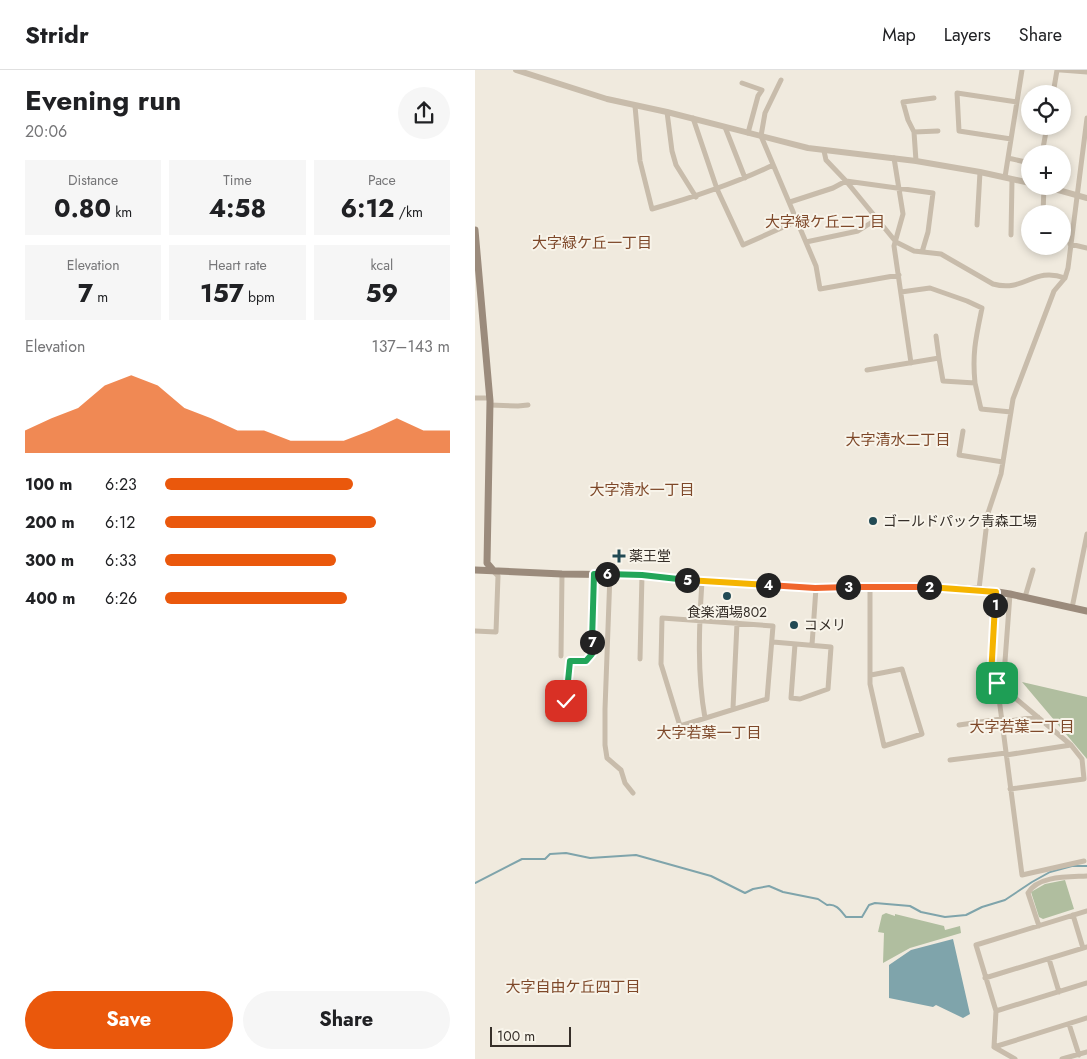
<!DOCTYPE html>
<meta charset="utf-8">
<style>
body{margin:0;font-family:Jost,"Noto Sans JP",sans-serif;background:#f6f6f6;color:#202124;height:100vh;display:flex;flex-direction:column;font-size:19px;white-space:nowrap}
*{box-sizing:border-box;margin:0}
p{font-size:16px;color:#757577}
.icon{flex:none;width:28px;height:28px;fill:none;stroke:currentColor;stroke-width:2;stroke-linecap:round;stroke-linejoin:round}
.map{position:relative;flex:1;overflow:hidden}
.sheet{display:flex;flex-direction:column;background:#fff;width:475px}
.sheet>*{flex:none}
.buttons{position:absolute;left:546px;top:15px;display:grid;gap:10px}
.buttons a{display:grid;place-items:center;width:50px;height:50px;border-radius:50%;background:#fff;box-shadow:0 2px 8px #0003;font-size:25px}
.scale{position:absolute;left:15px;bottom:12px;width:81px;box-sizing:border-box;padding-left:5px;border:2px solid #362f29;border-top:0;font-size:14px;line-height:18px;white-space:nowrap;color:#362f29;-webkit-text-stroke:4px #f8f4ea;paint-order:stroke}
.pin{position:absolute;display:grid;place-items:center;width:42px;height:42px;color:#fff;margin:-21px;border-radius:10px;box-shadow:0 2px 8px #0006}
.km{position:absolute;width:25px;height:25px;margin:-12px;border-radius:50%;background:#222;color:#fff;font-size:14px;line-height:25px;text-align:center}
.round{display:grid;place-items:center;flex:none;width:52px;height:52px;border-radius:26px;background:#f6f6f6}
.overview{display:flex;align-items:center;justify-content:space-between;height:85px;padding:0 25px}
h1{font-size:28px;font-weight:700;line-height:38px}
.figures{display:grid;grid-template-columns:repeat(3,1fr);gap:8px;height:85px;padding:5px 25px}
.figures div{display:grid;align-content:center;border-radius:0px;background:#f6f6f6;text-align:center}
.figures b{font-size:25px;font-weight:700}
.figures small{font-size:14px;font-weight:400}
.figures p{font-size:14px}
.chart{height:140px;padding:10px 25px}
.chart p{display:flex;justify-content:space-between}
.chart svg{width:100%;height:90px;margin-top:5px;fill:#ea580c;opacity:.7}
.action{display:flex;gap:10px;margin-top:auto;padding:10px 25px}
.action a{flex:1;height:58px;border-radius:30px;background:#ea580c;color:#fff;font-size:20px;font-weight:700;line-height:58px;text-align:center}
.action a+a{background:#f6f6f6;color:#202124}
ul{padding:0 25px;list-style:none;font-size:16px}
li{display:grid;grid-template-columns:80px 60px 1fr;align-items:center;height:38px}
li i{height:12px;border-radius:6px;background:#ea580c}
header{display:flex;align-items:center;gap:30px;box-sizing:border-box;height:70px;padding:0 25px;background:#fff;border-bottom:1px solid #e0e0e0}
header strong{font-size:24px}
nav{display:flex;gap:28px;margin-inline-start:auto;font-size:18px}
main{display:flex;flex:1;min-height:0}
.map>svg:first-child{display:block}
</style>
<header>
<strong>Stridr</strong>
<nav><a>Map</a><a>Layers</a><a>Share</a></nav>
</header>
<main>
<section class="sheet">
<div class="overview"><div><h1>Evening run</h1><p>20:06</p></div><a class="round"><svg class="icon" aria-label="share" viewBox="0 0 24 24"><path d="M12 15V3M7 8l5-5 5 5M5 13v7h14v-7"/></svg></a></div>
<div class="figures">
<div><p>Distance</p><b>0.80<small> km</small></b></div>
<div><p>Time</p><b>4:58</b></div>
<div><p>Pace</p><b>6:12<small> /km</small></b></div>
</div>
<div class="figures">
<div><p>Elevation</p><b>7<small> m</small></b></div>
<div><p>Heart rate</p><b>157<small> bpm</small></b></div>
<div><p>kcal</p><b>59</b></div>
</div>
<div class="chart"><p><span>Elevation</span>137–143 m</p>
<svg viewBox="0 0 160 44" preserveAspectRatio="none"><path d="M0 44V33L10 27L20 22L30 11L40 6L50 11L60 22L70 27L80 33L90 33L100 38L110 38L120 38L130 33L140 27L150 33L160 33V44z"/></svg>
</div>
<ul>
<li><b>100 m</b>6:23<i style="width:66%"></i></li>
<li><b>200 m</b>6:12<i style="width:74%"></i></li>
<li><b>300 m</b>6:33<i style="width:60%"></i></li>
<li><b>400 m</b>6:26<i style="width:64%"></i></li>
</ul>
<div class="action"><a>Save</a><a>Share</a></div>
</section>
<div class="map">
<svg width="612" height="989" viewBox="0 0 612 989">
<rect width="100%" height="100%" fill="#f0eade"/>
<path fill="#b0be9f" d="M 547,612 L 612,627 L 612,689 Z
M 590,810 L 599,839 L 568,849 L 564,847 L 556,822 L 570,814 Z
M 411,843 L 420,846 L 420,844 L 469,856 L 470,860 L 485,856 L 486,863 L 435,878 L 408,893 L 409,863 L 403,862 L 407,845 Z"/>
<path fill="#7fa4ab" d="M 478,869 L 495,944 L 488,948 L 461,935 L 458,937 L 414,928 L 414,895 L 436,880 Z"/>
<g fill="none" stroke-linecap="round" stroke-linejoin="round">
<path stroke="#7fa4ab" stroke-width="2" d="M 0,813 L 47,789 L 70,789 L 75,784 L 91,783 L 115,788 L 161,785 L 236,806 L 270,823 L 278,819 L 294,816 L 308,822 L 343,829 L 352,835 C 361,833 366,841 371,847 L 387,847 L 394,835 L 400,833 L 435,836 L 446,842 L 470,847 L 491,845 L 507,837 L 530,830 L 557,812 L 575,802 L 597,796 L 612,796"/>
<path stroke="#c8bcab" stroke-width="5" d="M 586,0 L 612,2
M 306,10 L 290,43 L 286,66 L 341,196 L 345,219 L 424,205
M 267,13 L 287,20 L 283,26 L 273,63
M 578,24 L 582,0
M 160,36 L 165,91 L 177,139 C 219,127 259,114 298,95
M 192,42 L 197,81 L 201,95 L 221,127
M 218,48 L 242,119 L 268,175 L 322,151
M 250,57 L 270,108
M 439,62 L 463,61
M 536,69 L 484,61 L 482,23 L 542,32
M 349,81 L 351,90 L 371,111 L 421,172 L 439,181 L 466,184 L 518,214 C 550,223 558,196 590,208
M 567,84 L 572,56
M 419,88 L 428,144 L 419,176 L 436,293
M 533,88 L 555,93
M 441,91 L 439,62 L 433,50 L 428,32 L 459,28
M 530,107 L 547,0
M 315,132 L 358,118 L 371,111 L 458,123 L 453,162 L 447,182
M 568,144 L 569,116
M 502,155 L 505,102
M 536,165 L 537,110
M 331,172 L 383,161 L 402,149
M 595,174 L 612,178
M 426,222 L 455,218 L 492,231 L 507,238 C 501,267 497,283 500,313
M 461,266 L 464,288
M 392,300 L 464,288 L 468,311 L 500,313 L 506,339 L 536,342
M 0,328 L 15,328
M 15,335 L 43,336 L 53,335
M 488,361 L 484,385 L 528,392
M 135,504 L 130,639 L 130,675 L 132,688 L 146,700 L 150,713 L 158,723
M 227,511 C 224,556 222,604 230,648
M 395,517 L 395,614 L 409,676 L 447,664 L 427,599 L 396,605
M 504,519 L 513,443 L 526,404 L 538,329 L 579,221 L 590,208 L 593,198 L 612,48
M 521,522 L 515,607 L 596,675 L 607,689 L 609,709 L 535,719
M 550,527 L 558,500
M 597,538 L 612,464
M 187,548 L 298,556 L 292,629 L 205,656 L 186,594 Z
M 0,561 L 21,562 L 23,506 L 18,501
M 298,572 L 356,577 L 353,619 L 325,629 L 316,628 L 320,574
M 337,575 L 341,518
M 86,586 L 87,504
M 165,589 L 167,505
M 522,613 L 547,805 L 609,791
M 528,618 L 535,524
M 91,631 L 95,591 L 111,591 L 117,584 L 119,504
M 258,638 L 262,553
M 527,652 L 563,647
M 484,655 L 526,649
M 531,685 L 596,675
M 475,690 L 531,683
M 598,845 L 608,878
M 564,856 L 553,823 C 563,805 595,807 612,806
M 574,889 L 584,922
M 510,908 L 612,877
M 521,941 L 612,913
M 594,954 L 604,985
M 519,977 L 521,941 L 501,875 L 612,841
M 519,977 L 612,948
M 519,977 L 540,989
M 587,989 L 612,982"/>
<path stroke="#c8bcab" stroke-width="6" d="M 41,0 L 132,29 L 192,42 L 333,78 L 441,91 L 505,102 L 555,113
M 569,116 L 612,128"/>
<path stroke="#9b8b7c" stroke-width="7" d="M 0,160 L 15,331 L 12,493 L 18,500
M 0,500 L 87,504 L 167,505 L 227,511 L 341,518 L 437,516 L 504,519 L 535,524 L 612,541"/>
</g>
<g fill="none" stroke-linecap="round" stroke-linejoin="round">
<g stroke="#fff" stroke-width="10">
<path id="split-1" d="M 520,535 L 516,607 L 522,613"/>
</g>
<g stroke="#fff" stroke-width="10">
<path id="split-2" d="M 454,517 L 521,522 L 520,535"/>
</g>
<g stroke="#fff" stroke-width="10">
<path id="split-3" d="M 373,517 L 454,517"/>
</g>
<g stroke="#fff" stroke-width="10">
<path id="split-4" d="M 293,515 L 340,518 L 373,517"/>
</g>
<g stroke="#fff" stroke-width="10">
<path id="split-5" d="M 212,510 L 293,515"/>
</g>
<g stroke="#fff" stroke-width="10">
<path id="split-6" d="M 132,504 L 167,505 L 212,510"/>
</g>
<g stroke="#fff" stroke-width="10">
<path id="split-7" d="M 117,572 L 119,504 L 132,504"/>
</g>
<g stroke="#fff" stroke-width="10">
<path id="split-8" d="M 91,631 L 95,591 L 111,591 L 117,584 L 117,572"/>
</g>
<use href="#split-1" stroke="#f5b400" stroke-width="6"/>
<use href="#split-2" stroke="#f5b400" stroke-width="6"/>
<use href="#split-3" stroke="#f0652b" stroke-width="6"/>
<use href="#split-4" stroke="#f0652b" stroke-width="6"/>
<use href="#split-5" stroke="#f5b400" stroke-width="6"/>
<use href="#split-6" stroke="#22a559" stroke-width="6"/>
<use href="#split-7" stroke="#22a559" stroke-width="6"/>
<use href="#split-8" stroke="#22a559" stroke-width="6"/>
</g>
<g fill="#224a54" stroke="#f8f4ea" stroke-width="2">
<circle cx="398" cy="451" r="5"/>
<path d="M141.5 478.5h5v5h5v5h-5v5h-5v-5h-5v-5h5z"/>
<circle cx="252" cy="526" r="5"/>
<circle cx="319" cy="555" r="5"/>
</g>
<g text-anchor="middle" stroke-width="4" stroke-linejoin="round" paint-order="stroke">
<g font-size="14" fill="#362f29" stroke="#f8f4ea" text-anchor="start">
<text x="408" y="456">ゴールドパック青森工場</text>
<text x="154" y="491">薬王堂</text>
<text x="252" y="547" text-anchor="middle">食楽酒場802</text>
<text x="329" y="560">コメリ</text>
</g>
<g font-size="15" fill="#7e4829" stroke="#f8f4ea">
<text x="350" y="157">大字緑ケ丘二丁目</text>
<text x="117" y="178">大字緑ケ丘一丁目</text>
<text x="423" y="375">大字清水二丁目</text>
<text x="167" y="425">大字清水一丁目</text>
<text x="547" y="662">大字若葉二丁目</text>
<text x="234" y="668">大字若葉一丁目</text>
<text x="98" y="922">大字自由ケ丘四丁目</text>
</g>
</g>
</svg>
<div class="buttons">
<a><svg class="icon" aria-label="locate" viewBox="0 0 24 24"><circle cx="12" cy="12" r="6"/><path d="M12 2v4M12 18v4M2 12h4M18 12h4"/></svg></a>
<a>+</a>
<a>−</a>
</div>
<div class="scale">100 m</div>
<div class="pin" style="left:522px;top:613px;background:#1e9e55"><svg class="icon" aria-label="arrive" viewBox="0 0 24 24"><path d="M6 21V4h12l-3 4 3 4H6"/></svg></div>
<div class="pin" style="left:91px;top:631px;background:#d93025"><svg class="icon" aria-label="check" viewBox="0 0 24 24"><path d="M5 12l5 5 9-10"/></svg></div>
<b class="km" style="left:520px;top:535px">1</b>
<b class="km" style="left:454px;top:517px">2</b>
<b class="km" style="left:373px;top:517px">3</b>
<b class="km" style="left:293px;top:515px">4</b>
<b class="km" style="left:212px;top:510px">5</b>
<b class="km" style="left:132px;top:504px">6</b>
<b class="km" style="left:117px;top:572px">7</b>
</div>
</main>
